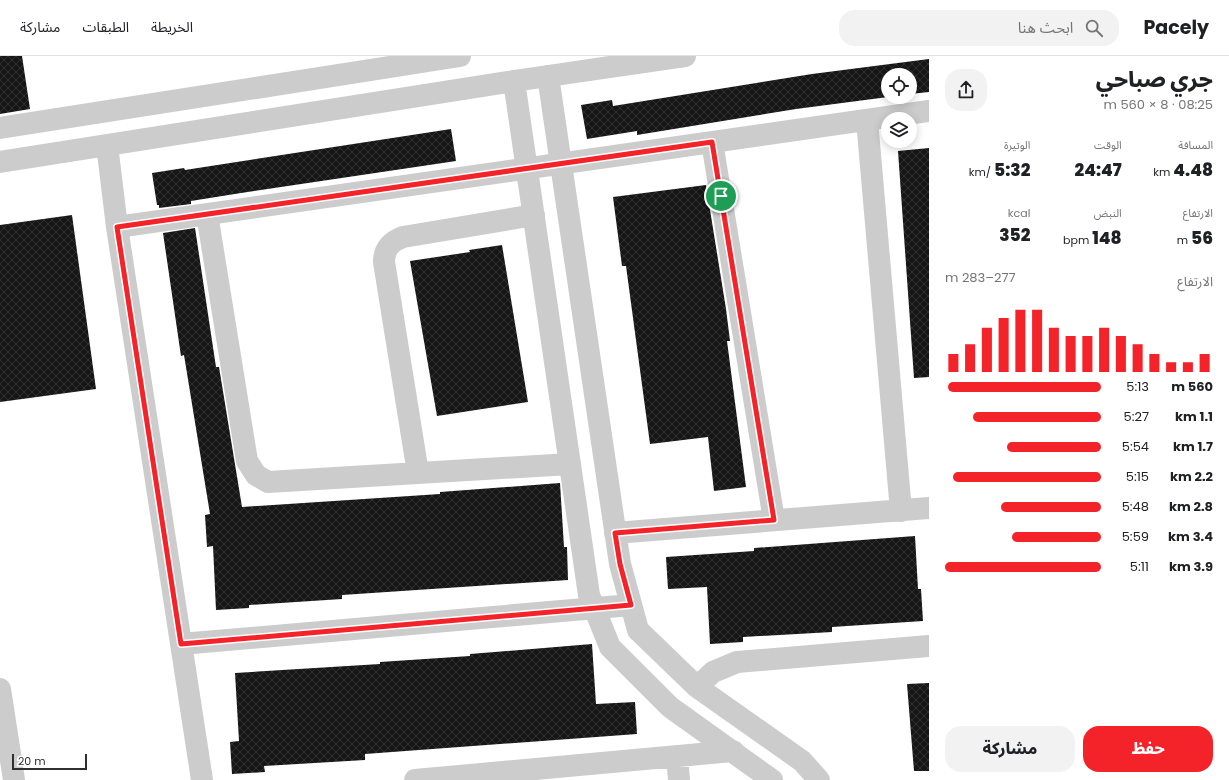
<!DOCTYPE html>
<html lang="ar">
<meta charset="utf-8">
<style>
body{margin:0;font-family:Poppins,"Noto Sans Arabic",sans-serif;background:#f2f2f2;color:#202124;direction:rtl;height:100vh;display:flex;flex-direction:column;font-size:15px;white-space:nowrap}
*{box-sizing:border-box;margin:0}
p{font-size:13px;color:#757577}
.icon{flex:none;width:22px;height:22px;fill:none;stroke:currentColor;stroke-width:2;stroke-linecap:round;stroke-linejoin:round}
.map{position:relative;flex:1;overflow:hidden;direction:ltr}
.side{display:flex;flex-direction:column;background:#fff;width:300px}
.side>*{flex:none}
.fabs{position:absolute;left:881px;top:12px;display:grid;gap:8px}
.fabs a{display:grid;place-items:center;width:36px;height:36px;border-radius:50%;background:#fff;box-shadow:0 2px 10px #0003;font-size:20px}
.scale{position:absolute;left:12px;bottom:10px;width:75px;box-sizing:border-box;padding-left:4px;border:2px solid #2f2f2f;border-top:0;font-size:11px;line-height:14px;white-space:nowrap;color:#2f2f2f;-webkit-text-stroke:3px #fff;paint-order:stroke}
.pin{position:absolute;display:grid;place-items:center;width:34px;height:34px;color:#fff;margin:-17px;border:2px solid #fff;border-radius:50%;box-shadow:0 1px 4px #0007}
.round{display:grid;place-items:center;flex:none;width:42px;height:42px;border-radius:16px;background:#f2f2f2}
.overview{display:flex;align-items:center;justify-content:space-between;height:68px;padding:0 16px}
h1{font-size:22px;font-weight:800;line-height:30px}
.stats{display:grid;grid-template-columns:repeat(3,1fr);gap:6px;height:68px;padding:4px 16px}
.stats div{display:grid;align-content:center}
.stats b{font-size:17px;font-weight:800}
.stats small{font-size:11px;font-weight:400}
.stats p{font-size:11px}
.chart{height:112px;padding:8px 16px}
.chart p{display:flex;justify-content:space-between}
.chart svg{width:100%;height:72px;margin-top:4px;stroke:#f42229;stroke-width:6}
.button{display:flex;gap:8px;margin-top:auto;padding:8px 16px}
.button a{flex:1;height:46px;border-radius:16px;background:#f42229;color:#fff;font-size:16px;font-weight:800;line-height:46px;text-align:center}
.button a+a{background:#f2f2f2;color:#202124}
ul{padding:0 16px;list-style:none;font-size:13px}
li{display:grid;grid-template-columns:64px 48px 1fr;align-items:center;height:30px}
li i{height:10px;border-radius:5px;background:#f42229}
header{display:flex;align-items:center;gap:24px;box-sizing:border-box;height:56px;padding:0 20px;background:#fff;border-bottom:1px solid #e0e0e0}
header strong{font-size:19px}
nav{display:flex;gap:22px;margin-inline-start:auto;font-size:14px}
.search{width:280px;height:36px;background:#f2f2f2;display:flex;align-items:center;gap:10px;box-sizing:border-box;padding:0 14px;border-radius:16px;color:#757577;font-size:15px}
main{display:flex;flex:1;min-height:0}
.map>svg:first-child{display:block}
</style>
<header>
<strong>Pacely</strong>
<div class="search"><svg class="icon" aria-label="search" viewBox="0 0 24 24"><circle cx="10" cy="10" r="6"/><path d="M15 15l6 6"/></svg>ابحث هنا</div>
<nav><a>الخريطة</a><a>الطبقات</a><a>مشاركة</a></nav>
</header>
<main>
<section class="side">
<div class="overview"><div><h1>جري صباحي</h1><p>08:25 · 8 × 560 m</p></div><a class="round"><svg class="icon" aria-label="share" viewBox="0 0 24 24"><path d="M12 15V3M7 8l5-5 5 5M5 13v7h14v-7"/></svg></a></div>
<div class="stats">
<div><p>المسافة</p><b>4.48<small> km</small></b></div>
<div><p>الوقت</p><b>24:47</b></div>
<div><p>الوتيرة</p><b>5:32<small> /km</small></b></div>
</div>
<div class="stats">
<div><p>الارتفاع</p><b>56<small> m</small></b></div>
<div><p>النبض</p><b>148<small> bpm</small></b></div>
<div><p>kcal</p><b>352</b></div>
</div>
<div class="chart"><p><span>الارتفاع</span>277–283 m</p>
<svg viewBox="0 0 160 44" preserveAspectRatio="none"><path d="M5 44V33M15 44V27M25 44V17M35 44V11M45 44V6M55 44V6M65 44V17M75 44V22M85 44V22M95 44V17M105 44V22M115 44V27M125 44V33M135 44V38M145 44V38M155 44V33"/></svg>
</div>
<ul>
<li><b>560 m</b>5:13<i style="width:98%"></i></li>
<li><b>1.1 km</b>5:27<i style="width:82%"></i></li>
<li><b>1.7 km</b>5:54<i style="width:60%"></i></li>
<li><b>2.2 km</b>5:15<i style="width:95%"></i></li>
<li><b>2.8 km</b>5:48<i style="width:64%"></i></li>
<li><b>3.4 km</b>5:59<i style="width:57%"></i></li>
<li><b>3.9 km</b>5:11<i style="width:100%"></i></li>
</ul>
<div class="button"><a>حفظ</a><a>مشاركة</a></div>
</section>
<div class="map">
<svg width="929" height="724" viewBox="0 0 929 724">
<defs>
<pattern id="building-cross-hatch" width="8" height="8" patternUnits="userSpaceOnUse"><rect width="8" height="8" fill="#161616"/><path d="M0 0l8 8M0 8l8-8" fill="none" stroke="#303030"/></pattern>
</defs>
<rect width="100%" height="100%" fill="#fff"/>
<path fill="url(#building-cross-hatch)" d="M 0,0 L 22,0 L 30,53 L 0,58 Z
M 929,3 L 929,36 L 910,38 L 910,19 L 888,19 L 888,41 L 796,53 L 637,79 L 637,75 L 587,83 L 581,49 L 612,44 L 613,50 L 812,18 Z
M 451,73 L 456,105 L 241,137 L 191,145 L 191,148 L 159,152 L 159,149 L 157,149 L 152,117 L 184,112 L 185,114 Z
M 929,92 L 929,321 L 914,322 L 898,95 Z
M 706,129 L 726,253 L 730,285 L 727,285 L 746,431 L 714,435 L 708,381 L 650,388 L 626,210 L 622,210 L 613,141 Z
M 72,159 L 96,333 L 0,346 L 0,169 Z
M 195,172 L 216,311 L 219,311 L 242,451 L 440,438 L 440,436 L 560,427 L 564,491 L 567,491 L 568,524 L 342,539 L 342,543 L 249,549 L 249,552 L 216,554 L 213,490 L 207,491 L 205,459 L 210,458 L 184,299 L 181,300 L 163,177 Z
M 502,189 L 528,346 L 437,360 L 410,205 L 470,196 L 469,194 Z
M 915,480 L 918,533 L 921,533 L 923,565 L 832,571 L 832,576 L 743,581 L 743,586 L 710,588 L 707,531 L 668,533 L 666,501 L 754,495 L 754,492 Z
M 592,588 L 596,648 L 635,646 L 637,678 L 365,698 L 365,704 L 264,710 L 265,716 L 232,718 L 230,686 L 239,685 L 235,617 L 380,608 L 380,606 L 470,600 L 470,598 Z
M 929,627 L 929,715 L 914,715 L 907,628 Z"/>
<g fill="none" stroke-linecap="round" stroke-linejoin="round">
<path stroke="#ccc" stroke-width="22" d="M 548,20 L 620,508 L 638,574 L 697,631 L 802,705 L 819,724
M 514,25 L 589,539 L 610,591 L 670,651 L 772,724
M 867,64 L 901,455
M 0,72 L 460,0
M 712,86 L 774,464
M 107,89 L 117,171 L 202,724
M 0,106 L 514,25 L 685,0
M 207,158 L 247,405 L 256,419 L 268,426 L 570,408
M 117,171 L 929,55
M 418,417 L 384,206 C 384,193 390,186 403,181 L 534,159
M 615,477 L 929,452
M 181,588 L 631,549
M 697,631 L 713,616 L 737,606 L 929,590
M 0,633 L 14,724
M 677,700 L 679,724
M 415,724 L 733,695"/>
</g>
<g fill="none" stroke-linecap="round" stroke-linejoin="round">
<g stroke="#fff" stroke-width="8">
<path id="route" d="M 712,86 L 774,464 L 615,477 L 620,508 L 631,549 L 181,588 L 117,171 Z"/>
</g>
<use href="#route" stroke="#f42229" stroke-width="5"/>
</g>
</svg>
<div class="fabs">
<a><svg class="icon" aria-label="locate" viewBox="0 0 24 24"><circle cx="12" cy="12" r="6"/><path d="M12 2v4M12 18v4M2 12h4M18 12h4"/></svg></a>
<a><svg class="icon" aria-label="layers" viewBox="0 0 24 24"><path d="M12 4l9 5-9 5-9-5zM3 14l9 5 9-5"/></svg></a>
</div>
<div class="scale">20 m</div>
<div class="pin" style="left:721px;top:140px;background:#1e9e55"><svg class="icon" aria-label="arrive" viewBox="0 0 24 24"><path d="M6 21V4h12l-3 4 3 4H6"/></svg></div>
</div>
</main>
